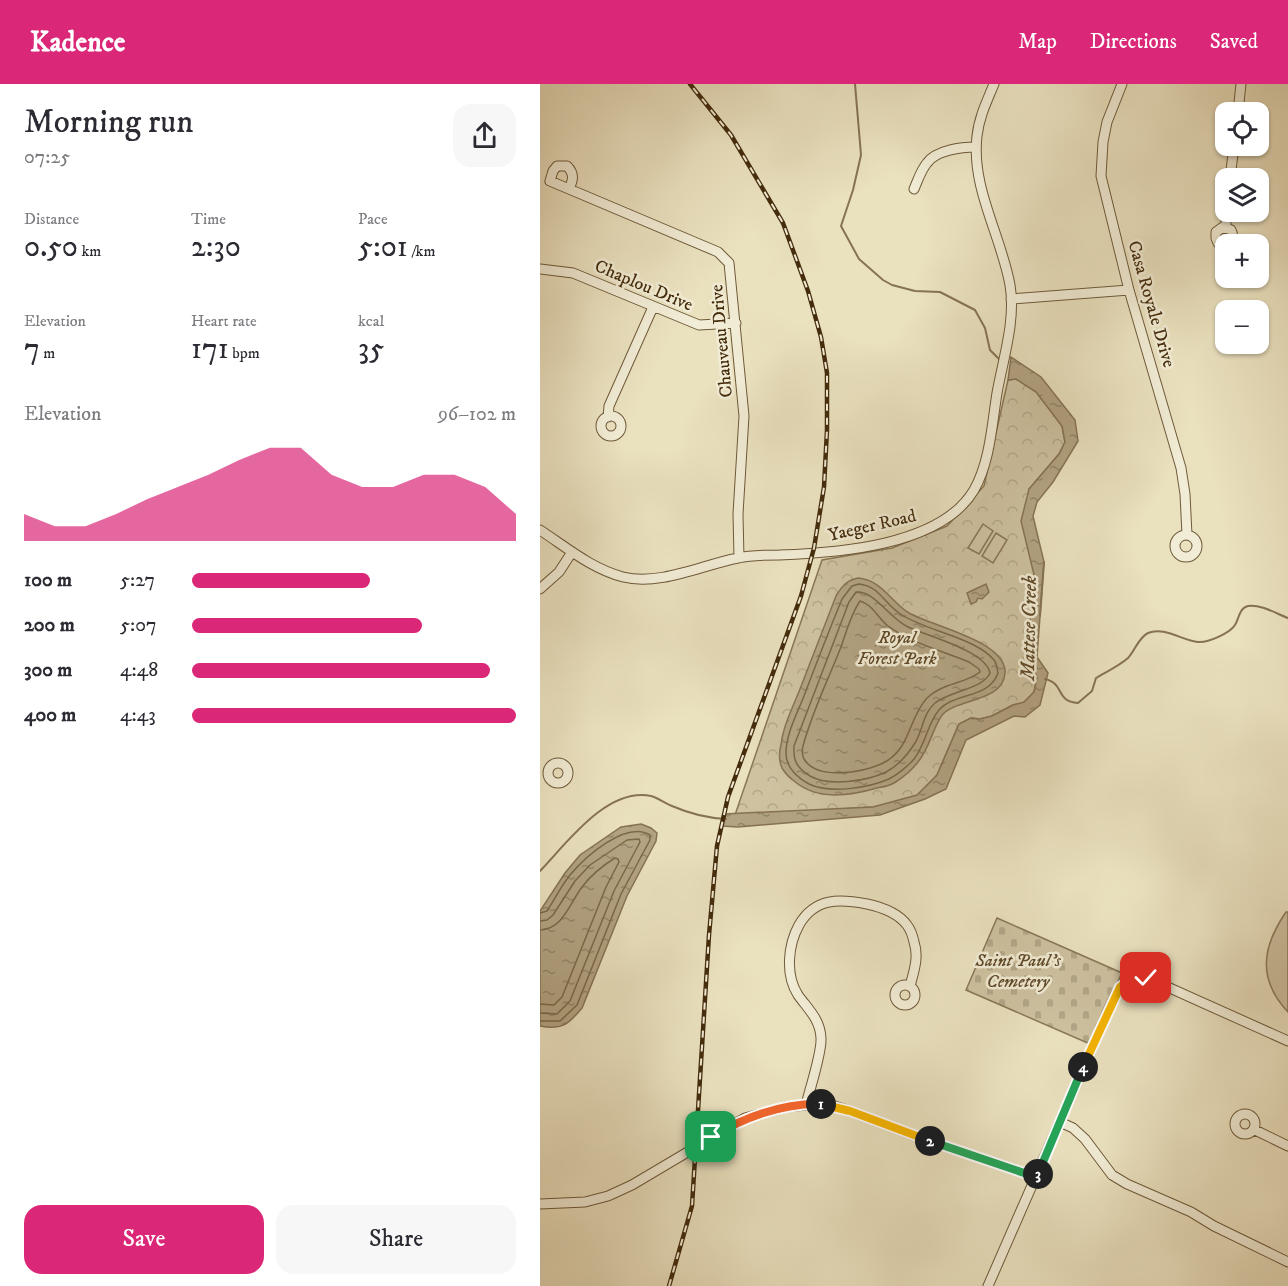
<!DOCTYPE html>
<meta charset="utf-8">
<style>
body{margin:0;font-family:"IM FELL DW Pica",serif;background:#f7f7f7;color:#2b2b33;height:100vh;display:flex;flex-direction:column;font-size:22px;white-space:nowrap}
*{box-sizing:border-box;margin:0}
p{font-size:20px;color:#7c7c81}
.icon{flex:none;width:33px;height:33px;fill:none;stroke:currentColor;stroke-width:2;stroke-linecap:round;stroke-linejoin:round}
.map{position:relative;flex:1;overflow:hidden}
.side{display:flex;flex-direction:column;background:#fff;width:540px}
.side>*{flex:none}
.controls{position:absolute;left:675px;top:18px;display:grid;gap:12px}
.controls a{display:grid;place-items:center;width:54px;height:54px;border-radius:12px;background:#fff;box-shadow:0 2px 4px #0004;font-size:30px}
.pin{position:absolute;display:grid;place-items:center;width:51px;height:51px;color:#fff;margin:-26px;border-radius:12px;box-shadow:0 3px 9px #0006}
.km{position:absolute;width:30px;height:30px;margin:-15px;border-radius:50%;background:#222;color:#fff;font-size:16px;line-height:30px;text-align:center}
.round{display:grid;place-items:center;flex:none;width:63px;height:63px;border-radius:18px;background:#f7f7f7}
.summary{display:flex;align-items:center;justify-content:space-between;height:102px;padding:0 24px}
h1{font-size:33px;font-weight:600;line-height:45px}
.figures{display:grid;grid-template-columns:repeat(3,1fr);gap:9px;height:102px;padding:6px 24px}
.figures div{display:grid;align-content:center}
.figures b{font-size:30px;font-weight:600}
.figures small{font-size:16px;font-weight:400}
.figures p{font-size:16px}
.chart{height:168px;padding:12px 24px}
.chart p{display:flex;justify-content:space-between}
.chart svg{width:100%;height:108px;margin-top:6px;fill:#db2777;opacity:.7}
.primary-button{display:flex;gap:12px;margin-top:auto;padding:12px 24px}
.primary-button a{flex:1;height:69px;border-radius:18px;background:#db2777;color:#fff;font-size:24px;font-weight:600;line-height:69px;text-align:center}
.primary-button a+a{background:#f7f7f7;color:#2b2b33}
ul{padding:0 24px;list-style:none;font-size:20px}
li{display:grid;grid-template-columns:96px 72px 1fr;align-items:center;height:45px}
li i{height:15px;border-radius:8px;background:#db2777}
header{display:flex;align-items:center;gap:36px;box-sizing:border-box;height:84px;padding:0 30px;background:#db2777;color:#fff}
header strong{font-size:28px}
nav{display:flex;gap:33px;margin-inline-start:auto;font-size:21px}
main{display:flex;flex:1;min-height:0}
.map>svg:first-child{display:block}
</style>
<header>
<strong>Kadence</strong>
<nav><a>Map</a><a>Directions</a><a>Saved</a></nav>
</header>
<main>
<section class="side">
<div class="summary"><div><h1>Morning run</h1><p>07:25</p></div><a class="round"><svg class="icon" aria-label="share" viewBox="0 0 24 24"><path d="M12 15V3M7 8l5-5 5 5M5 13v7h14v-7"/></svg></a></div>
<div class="figures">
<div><p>Distance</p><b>0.50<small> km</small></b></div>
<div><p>Time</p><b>2:30</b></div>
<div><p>Pace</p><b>5:01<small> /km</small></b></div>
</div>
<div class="figures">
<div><p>Elevation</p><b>7<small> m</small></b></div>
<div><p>Heart rate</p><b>171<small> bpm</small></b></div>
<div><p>kcal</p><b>35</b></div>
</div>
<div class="chart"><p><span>Elevation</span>96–102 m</p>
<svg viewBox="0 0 160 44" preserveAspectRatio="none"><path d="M0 44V33L10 38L20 38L30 33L40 27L50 22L60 17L70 11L80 6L90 6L100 17L110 22L120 22L130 17L140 17L150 22L160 33V44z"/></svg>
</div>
<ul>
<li><b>100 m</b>5:27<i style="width:55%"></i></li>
<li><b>200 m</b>5:07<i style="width:71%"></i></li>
<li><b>300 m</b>4:48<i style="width:92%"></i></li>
<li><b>400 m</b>4:43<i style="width:100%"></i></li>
</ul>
<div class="primary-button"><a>Save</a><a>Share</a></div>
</section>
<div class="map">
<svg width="748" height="1202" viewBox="0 0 748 1202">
<defs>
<pattern id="cemetery-stones" width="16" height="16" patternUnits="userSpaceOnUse" patternTransform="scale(1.5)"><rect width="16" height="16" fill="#cec2a1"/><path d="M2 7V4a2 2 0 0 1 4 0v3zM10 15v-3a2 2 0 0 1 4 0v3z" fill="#b2a789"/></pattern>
<pattern id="park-crowns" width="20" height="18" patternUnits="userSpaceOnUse" patternTransform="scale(1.5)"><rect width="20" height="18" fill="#cec2a1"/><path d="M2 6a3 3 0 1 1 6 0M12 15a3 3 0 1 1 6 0" fill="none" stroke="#b2a789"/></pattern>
<pattern id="water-ripples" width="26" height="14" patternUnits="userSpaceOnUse" patternTransform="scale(1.5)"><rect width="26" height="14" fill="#b2a382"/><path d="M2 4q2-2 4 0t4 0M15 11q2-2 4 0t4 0" fill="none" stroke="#928569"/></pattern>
</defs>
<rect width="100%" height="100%" fill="#eae1bf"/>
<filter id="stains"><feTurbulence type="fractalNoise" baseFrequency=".00333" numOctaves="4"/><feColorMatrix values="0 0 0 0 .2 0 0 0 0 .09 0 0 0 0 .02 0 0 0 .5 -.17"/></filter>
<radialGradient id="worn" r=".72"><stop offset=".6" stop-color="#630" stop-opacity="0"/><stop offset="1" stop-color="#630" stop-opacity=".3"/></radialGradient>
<path fill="url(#cemetery-stones)" stroke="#897756" stroke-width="1.5" d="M 457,834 L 582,889 L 550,960 L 426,906 Z"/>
<path fill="url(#park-crowns)" stroke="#897756" stroke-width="1.5" d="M 476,295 L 496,307 L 522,342 L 525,358 L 519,370 L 489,405 L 492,478 L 496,499 L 493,520 L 493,583 L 497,594 L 494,608 L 484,619 L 473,621 L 452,632 L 440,635 L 431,634 L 419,640 L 397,691 L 379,714 L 333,723 L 195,731 L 282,476 L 352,464 L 407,442 L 444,402 L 468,296 Z"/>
<path fill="#cec2a1" stroke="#897756" stroke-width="1.5" d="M 443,440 L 453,447 L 439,470 L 428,464 Z
M 456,449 L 467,456 L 453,479 L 442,472 Z
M 746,828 L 748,828 L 748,928 C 717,895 722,863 746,828 Z"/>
<path fill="url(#water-ripples)" stroke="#867353" stroke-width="1.5" d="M 471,273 L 501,293 L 535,336 L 538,357 L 513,398 L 497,418 L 493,432 L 504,478 L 497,573 L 508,589 L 500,621 L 485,633 L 474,632 L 426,656 L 406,705 L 385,715 L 340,731 L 198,743 L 182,742 L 184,730 L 333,723 L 377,711 L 397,691 L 419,640 L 431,634 L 440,635 L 452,632 L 473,621 L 484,618 L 494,608 L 497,594 L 493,583 L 488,548 L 496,499 L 481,437 L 489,405 L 519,370 L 525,358 L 522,342 L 496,308 L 476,295 L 468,296 Z
M 318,494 C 342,496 350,517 369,529 C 391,542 467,557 465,589 C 463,618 419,614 403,630 C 393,642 390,664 378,678 C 372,686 362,694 354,699 C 349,702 342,703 337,704 C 309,712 278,717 254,697 C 250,694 245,689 242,684 C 239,677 239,668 241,661 C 243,642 253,623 260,605 C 272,574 284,543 296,512 C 302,502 307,496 318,494 Z
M 446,500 L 449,508 L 442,515 L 438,514 L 436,518 L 431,520 L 427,509 Z
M 101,740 L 111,744 L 117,749 L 116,757 L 87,812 L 42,924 C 28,941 22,946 0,942 L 0,827 L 25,789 L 40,771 L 81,743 Z"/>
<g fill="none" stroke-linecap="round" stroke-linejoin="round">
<path stroke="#7b6847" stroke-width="1.5" d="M 319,500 C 339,502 344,519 359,529 C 384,547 435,553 454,576 C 457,580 457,584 458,589 C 449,615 415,608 399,626 C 387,640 386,660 374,675 C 368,682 357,691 349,695 C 328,704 290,710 269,700 C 256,693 246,684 246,669 C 246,650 257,630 264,612 C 276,580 289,547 302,515 L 312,502 Z
M 316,508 C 334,506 349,534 368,543 C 387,552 446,567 450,589 C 443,605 410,607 395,619 C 383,629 383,646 375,659 C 368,670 358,682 346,688 C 327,697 289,703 270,692 C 257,684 253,677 254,662 L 309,518 Z
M 320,517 C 332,520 338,534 348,542 C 371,559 403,567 429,578 L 439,585 L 440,588 C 425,600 402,599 387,614 C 368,634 371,667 341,680 C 323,688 277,697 264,675 C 262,671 262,666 263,662 C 272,628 288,596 301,563 C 306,549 311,530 320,517 Z
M 0,829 L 7,827 C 15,815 21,802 30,791 C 45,773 86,736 110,751 L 110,756 L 81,810 L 37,921 L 20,937 L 0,937
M 0,837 L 7,836 L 13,831 L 35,797 L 50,781 L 87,756 L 99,755 L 100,758 L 74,807 L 30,917 L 17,930 L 0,929
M 0,846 C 23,845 30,819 42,803 C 51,791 62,782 75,774 L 78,775 L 79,778 L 66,803 L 22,913 L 14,921 L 0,920"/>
<path stroke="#867353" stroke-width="2" d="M 315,0 L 321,71 L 313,106 L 301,142 L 319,175 L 343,196 L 352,201 L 375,207 L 400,208 L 435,226 L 445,244 L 450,266 L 461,277
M 500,532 L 504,478
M 505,595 C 526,600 514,617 538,619 L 552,607 L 556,594 C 566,588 579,582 588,574 C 595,567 598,554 608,549 C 624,542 643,557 658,558 C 668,559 690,549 695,541 C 699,535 699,524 708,522 C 721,520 737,530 748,534
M 0,787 C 27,759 67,703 111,712 C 118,714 125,719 132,722 C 148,729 168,734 186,735"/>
<g stroke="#6e5939" stroke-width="11">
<path id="minor" d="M 582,0 L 567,38 L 563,58 L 561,92 L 589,206 L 641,384 L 645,410 L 647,451
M 698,28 L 701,0
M 690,94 L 694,62
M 29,105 C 33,96 35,90 27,82 L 17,82 L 13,87 L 10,97 L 29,105 L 178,168 L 189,179 L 204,332 L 198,430 L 199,474
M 374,105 C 378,96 381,86 387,79 C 396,66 422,63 436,63
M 686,143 L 686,128
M 686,161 L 678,159 L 676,154 L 676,148 L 683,143 L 691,146 C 694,152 693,158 686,160
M 0,185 L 33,189 L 159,241 L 196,239
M 471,215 L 589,206
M61 342a10 10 0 1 1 20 0a10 10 0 1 1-20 0Z
M 68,333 L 69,322 L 113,223
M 0,446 C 26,463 52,485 83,493 C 120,502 162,481 198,474 C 211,471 225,471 239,471 C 297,469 401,462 434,406 C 450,378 452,340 457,309 C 463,275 476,236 470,201 C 461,151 431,104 437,52 C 439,33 447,17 454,0
M635 462a11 11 0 1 1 22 0a11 11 0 1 1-22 0Z
M 0,505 L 19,488 L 32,468
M8 689a10 10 0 1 1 20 0a10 10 0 1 1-20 0Z
M355 911a10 10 0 1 1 20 0a10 10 0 1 1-20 0Z
M 266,1021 C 270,1004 282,969 281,954 C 280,935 268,925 258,911 C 245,891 248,861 259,841 C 275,813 300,815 327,820 C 341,823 358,829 367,841 C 370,845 373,853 374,858 C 379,873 374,887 370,902
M695 1040a10 10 0 1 1 20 0a10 10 0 1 1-20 0Z
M 520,1038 L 533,1044 L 545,1055 L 572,1091 L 587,1100 L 651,1128 L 674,1142 L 748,1178
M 715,1046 L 748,1062
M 0,1120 L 45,1118 L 68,1112 L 92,1101 L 205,1034 L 246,1023 L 277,1020 L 288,1020 L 310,1027 L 392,1058 L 497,1093
M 448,1202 L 569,925 C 579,903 585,887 612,896 L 748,957"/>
</g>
<use href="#minor" stroke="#f1ecd5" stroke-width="9"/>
<g stroke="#442c0c" stroke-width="4.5">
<path id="rail" d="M 129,1202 L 152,1122 L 169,851 L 177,762 L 188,713 L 261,512 L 274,464 L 284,403 L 287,346 L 287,289 L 281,253 L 268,207 L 243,139 L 191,51 L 150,0"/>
</g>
<use href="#rail" stroke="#f1ecd5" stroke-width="2" stroke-dasharray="7" stroke-linecap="butt"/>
</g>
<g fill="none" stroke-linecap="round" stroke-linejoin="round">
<g stroke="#fff" stroke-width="12">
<path id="split-1" d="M 171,1053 C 205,1033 241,1019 281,1020"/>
</g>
<g stroke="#fff" stroke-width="12">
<path id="split-2" d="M 281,1020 L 310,1027 L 390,1057"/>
</g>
<g stroke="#fff" stroke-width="12">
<path id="split-3" d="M 390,1057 L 496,1093 L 498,1090"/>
</g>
<g stroke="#fff" stroke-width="12">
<path id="split-4" d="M 498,1090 L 543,983"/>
</g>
<g stroke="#fff" stroke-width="12">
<path id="split-5" d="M 543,983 L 580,903 L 592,894 L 606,894"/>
</g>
<use href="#split-1" stroke="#f0652b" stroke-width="8"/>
<use href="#split-2" stroke="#f5b400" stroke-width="8"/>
<use href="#split-3" stroke="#22a559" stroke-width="8"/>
<use href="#split-4" stroke="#22a559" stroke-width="8"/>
<use href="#split-5" stroke="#f5b400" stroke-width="8"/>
</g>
<g text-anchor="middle" stroke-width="5" stroke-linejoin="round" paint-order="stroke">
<g font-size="18" fill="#442c0c" stroke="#f1ecd5">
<text transform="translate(104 201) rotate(23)" y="6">Chaplou Drive</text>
<text transform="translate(612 220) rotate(74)" y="6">Casa Royale Drive</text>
<text transform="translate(181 257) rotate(-95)" y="6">Chauveau Drive</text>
<text transform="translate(332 441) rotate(-13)" y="6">Yaeger Road</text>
</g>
<g font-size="18" font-style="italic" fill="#604a2a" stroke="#f1ecd5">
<text x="357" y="559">Royal<tspan x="357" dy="21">Forest Park</tspan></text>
<text x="478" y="882">Saint Paul's<tspan x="478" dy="21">Cemetery</tspan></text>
</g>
<g font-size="20" font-style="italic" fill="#604a2a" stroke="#f1ecd5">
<text transform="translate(488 544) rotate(-89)" y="7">Mattese Creek</text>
</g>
</g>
<rect width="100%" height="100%" filter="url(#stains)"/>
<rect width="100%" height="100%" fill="url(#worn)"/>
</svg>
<div class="controls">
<a><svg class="icon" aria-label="locate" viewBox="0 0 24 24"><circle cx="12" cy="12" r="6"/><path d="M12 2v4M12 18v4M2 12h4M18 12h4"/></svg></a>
<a><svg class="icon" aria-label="layers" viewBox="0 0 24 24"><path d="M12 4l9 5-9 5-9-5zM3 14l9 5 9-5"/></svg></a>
<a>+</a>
<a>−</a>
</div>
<div class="pin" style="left:171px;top:1053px;background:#1e9e55"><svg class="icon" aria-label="arrive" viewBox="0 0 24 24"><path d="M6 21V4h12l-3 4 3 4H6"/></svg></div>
<div class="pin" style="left:606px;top:894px;background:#d93025"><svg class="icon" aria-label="check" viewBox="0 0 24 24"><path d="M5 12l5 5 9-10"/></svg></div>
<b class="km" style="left:281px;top:1020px">1</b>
<b class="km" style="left:390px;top:1057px">2</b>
<b class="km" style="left:498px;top:1090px">3</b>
<b class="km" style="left:543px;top:983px">4</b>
</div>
</main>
